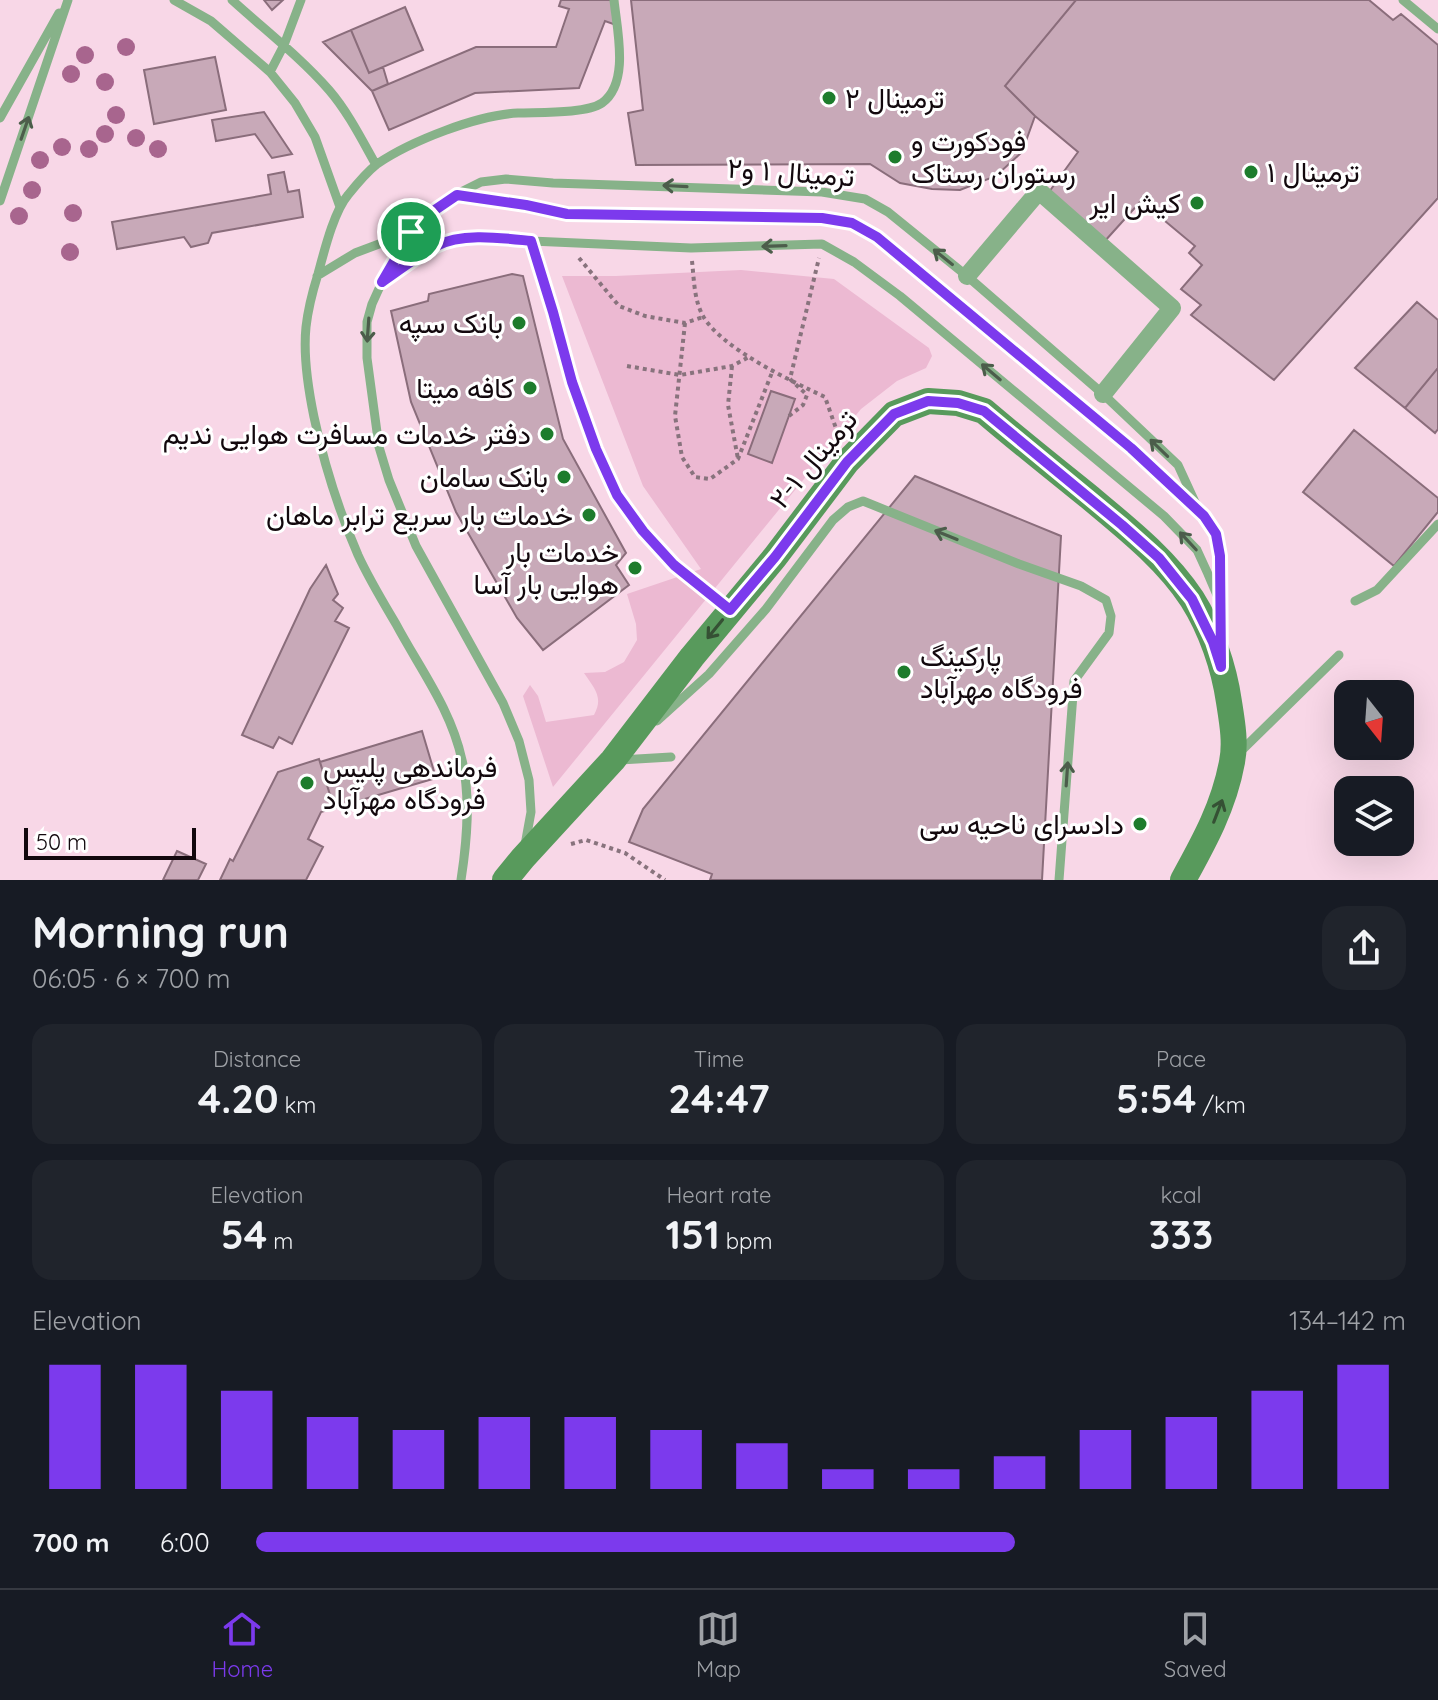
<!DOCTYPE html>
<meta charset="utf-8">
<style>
body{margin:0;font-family:Quicksand,Vazirmatn,sans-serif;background:#20242c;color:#f1f3f6;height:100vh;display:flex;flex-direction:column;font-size:30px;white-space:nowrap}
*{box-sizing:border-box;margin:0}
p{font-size:26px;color:#9ea1a6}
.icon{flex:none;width:44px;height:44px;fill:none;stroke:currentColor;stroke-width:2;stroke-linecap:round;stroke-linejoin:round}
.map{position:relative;height:880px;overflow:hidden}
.details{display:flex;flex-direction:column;background:#171b24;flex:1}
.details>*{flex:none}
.needle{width:52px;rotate:163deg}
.fabs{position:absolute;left:1334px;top:680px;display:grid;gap:16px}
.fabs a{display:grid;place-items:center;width:80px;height:80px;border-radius:16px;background:#171b24;box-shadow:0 8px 32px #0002;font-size:40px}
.scale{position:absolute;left:24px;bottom:20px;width:172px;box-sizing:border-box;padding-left:8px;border:4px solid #12080d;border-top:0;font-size:22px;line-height:28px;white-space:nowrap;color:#12080d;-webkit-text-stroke:6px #fff;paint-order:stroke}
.pin{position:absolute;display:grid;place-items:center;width:68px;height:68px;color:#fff;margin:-34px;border:4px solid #fff;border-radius:50%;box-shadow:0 2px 8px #0007}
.round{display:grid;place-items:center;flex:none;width:84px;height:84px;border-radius:24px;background:#20242c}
.headline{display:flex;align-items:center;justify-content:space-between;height:136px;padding:0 32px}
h1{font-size:44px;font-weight:700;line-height:60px}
.metrics{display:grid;grid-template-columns:repeat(3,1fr);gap:12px;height:136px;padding:8px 32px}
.metrics div{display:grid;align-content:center;border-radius:20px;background:#20242c;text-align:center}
.metrics b{font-size:40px;font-weight:700}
.metrics small{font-size:22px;font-weight:400}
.metrics p{font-size:22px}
.chart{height:224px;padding:16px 32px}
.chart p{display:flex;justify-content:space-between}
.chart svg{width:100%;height:144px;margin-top:8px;stroke:#7c3aed;stroke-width:6}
ul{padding:0 32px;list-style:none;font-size:26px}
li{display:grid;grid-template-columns:128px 96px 1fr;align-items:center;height:60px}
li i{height:20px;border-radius:10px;background:#7c3aed}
.menu{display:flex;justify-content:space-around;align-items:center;height:112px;border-top:2px solid #363941;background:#171b24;font-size:22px;color:#9ea1a6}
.menu a{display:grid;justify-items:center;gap:4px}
.menu .active{color:#7c3aed}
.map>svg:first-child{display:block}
</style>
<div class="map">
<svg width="1438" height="880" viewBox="0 0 1438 880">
<rect width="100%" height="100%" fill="#f8d7e7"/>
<path fill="#ecb9d2" d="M 741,270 L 834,279 L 929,348 L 932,356 L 926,368 L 897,381 L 861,409 L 553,787 L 523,696 L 530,685 L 538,696 L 546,722 L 594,715 C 604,697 594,688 584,673 L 605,672 L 624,662 L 637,640 L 636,624 L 627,594 L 701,569 L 643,486 L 562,276 L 616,276 Z"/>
<path fill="#c8a9b8" stroke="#8a6d7b" stroke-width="2" d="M 264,0 L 283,0 L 272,10 Z
M 561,0 L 611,0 L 616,25 L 605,21 L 579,88 L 475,93 L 389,130 L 372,91 L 476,47 L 556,47 L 569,9 L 559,6 Z
M 631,0 L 1076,0 L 1005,86 L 1035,116 L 1022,152 L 996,176 L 960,190 L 932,189 L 900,183 L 870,164 L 636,165 L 628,113 L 643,110 Z
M 1076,0 L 1369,0 L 1393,20 L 1401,14 L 1438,45 L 1438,198 L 1274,380 L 1191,315 L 1201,305 L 1181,289 L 1202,265 L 1189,253 L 1195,246 L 1141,201 L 1104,242 L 1049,192 L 1078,152 L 1035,116 L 1005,86 Z
M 405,7 L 423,50 L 369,73 L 351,30 Z
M 351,30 L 369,73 L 383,67 L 388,84 L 372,91 L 323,42 Z
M 215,57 L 226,110 L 154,124 L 144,70 Z
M 264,112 L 292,154 L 272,158 L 255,134 L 216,141 L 212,120 Z
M 284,172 L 288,192 L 299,190 L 303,217 L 212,233 L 208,243 L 191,247 L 184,237 L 117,249 L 112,222 L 271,194 L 268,175 Z
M 512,274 L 523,276 L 563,439 L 626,553 L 616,565 L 629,585 L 543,650 L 517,618 L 456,512 L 411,402 L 391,311 L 428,301 L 429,294 Z
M 1417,302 L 1438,320 L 1438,368 L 1405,408 L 1355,368 Z
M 1438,368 L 1438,429 L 1435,433 L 1405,408 Z
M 771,391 L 795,399 L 772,463 L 748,454 Z
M 1354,430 L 1438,498 L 1438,512 L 1394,566 L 1303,492 Z
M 915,476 L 1061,536 L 1042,880 L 710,880 L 712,874 L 629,842 L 643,809 Z
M 326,565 L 338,594 L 333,600 L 343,608 L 335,621 L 349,628 L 292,744 L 279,737 L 273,748 L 242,735 L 310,589 Z
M 422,731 L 436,778 L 334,808 L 320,762 Z
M 319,759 L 334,808 L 321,812 L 308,839 L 323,847 L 306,880 L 220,880 L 230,859 L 233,861 L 278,772 Z
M 177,851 L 206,864 L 198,880 L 163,880 Z"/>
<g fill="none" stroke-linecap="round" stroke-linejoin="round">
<path stroke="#88737d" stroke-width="4" stroke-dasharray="4 4" stroke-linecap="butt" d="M 579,258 L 619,306 L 645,316 L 685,323 L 703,317
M 692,261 C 694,279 694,300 703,316 C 721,348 791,381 825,397 L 839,437
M 685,323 L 675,416 L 682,457 L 695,477 L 710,479 L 738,459 L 773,370
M 627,366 L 680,375 L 732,366 L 749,357
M 732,366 L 728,405 L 738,459
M 789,416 L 803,405 L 807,395 L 790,379 L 819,258
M 685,574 L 712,596
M 571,844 L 586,840 L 625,853 L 665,880"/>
<path stroke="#87b289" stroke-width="9" d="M 174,0 L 211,21 L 270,72 L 295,103 L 315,137 L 340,207
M 232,0 C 265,30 300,57 329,90 C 348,112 362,140 376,165
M 1403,0 L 1438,29
M 270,72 L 284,45 L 301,0
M 0,118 L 59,13
M 457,195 L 526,205 L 567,214 L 822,218 L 852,223 L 877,237 L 1131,448 L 1204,516 L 1216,534 L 1220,556 L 1220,594
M 0,201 L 68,0
M 531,241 L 553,312 L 572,382 L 596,449 L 617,495 L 643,531 L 674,565
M 317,276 L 355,253 L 411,232
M 384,278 L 411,232 L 432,212 L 463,191 L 481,182 L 506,179 L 553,183 L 822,192 L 865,199 L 888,212 L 967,276 L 1103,394 L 1178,465 L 1200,513
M 1355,601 L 1377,590 L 1438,524
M 657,721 L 709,674 L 766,609 L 833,520 L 848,507 L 863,501 L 1019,564 L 1081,586 L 1106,600 L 1111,616 L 1109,633 L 1074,681 L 1059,880
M 1238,754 L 1339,655
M 620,760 L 671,757
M 525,845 L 531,812 L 529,780 L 519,741 L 503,703 L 416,546 L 389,480 L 379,447 L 367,358 L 367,322 L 372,304 L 382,282 L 436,246 L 450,240 L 490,236 L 531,241 L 691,248 L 822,244 L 854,262 L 900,296 L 1164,516 L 1197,550 L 1208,574 L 1220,602 L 1221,639
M 461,880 C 467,841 471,798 462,760 C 451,709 420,669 396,624 C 383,602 369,579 358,555 C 339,511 324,464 314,417 C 308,388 303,356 306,327 C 308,309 313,290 318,274 C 324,252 334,211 348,195 C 356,185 367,172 377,164 C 411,141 477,115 518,113 C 538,112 586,114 602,103 C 630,83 617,30 614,0"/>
<path stroke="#87b289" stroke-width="18" d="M 967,276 L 1039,191 L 1172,308 L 1103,394"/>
<path stroke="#589a5c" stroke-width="26" d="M 505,880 L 523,858 L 613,760 L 692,657 L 775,557 L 847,462 L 894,414 L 928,401 L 958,403 L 984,411 C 1018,440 1053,468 1088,496 C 1125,527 1165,558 1192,599 C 1211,629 1224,667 1229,702 C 1232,721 1236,743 1232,762 C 1224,806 1204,842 1183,880"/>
</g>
<g fill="#a8658e">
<circle cx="126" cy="47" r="9"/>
<circle cx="85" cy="55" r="9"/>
<circle cx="71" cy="74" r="9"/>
<circle cx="105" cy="82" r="9"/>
<circle cx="116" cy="115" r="9"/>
<circle cx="105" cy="134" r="9"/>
<circle cx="136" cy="138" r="9"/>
<circle cx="62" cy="147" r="9"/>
<circle cx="89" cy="149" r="9"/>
<circle cx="158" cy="149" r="9"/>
<circle cx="40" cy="160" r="9"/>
<circle cx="32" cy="190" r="9"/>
<circle cx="73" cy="213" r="9"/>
<circle cx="19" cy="216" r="9"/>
<circle cx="70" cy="252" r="9"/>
</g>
<defs><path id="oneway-shaft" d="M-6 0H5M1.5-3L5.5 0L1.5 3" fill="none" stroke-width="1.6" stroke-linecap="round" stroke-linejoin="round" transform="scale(2)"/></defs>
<g stroke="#4c5d4b">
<use href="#oneway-shaft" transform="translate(25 128) rotate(-71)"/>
<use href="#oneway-shaft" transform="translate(675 186) rotate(-177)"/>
<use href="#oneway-shaft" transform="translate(774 246) rotate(178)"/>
<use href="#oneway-shaft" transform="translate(943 257) rotate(-141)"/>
<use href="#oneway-shaft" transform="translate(368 330) rotate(94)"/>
<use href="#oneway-shaft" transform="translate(991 372) rotate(-140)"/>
<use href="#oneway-shaft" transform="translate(1159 448) rotate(-136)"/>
<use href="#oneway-shaft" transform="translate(946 535) rotate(-158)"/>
<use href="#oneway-shaft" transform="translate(1188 541) rotate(-133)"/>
<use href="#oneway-shaft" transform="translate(1067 774) rotate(-86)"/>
</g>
<g stroke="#355134">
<use href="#oneway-shaft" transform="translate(715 629) rotate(129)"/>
<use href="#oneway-shaft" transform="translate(1218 811) rotate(-69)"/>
</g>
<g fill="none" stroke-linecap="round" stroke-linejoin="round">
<g stroke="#fff" stroke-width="16">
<path id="route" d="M 457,195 L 526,205 L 567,214 L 822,218 L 852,223 L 877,237 L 1131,448 L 1204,516 L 1216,534 L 1220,556 L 1221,667 L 1213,642 L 1192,599 L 1159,558 L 1122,525 L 984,411 L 958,403 L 928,401 L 894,414 L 847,462 L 775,557 L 730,610 L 674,565 L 643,531 L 617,495 L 596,449 L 572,382 L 553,312 L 531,241 C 502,238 462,232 436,246 C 417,256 400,270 382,282 L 411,232 L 432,212 Z"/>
</g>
<use href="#route" stroke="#7c3aed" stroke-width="10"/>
</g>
<g fill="#1d7c2c" stroke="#fff" stroke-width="3">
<circle cx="829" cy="98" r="8"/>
<circle cx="895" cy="157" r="8"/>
<circle cx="1251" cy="172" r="8"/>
<circle cx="1197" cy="203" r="8"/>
<circle cx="519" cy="323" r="8"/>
<circle cx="530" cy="388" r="8"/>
<circle cx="547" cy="434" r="8"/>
<circle cx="564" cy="477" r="8"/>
<circle cx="589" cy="515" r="8"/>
<circle cx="635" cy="568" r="8"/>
<circle cx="904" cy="672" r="8"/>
<circle cx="307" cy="783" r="8"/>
<circle cx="1140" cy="824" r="8"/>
</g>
<g text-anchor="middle" stroke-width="6" stroke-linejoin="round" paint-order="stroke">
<g font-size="28" fill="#12080d" stroke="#fff" text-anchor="end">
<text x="845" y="108" text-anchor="start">ترمینال ۲</text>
<text x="911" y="151" text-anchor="start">فودکورت و<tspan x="911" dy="32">رستوران رستاک</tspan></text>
<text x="1267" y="182" text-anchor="start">ترمینال ۱</text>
<text x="1181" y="213">کیش ایر</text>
<text x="503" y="333">بانک سپه</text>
<text x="514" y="398">کافه میتا</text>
<text x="531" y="444">دفتر خدمات مسافرت هوایی ندیم</text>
<text x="548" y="487">بانک سامان</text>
<text x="573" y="525">خدمات بار سریع ترابر ماهان</text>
<text x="619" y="562">خدمات بار<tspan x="619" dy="32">هوایی بار آسا</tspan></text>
<text x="920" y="666" text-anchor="start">پارکینگ<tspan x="920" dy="32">فرودگاه مهرآباد</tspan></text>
<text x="323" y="777" text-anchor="start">فرماندهی پلیس<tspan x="323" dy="32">فرودگاه مهرآباد</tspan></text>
<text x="1124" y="834">دادسرای ناحیه سی</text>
</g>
<g font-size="28" fill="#12080d" stroke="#fff">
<text transform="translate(791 172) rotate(4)" y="10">ترمینال ۱ و۲</text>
<text transform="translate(813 459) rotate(-50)" y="10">ترمینال ۱-۲</text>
</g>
</g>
</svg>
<div class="fabs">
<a><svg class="needle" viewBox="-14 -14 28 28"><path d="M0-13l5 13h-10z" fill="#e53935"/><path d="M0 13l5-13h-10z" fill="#9ea1a6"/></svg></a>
<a><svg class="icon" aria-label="layers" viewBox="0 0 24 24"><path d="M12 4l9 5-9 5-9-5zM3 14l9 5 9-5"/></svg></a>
</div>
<div class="scale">50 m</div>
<div class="pin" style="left:411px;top:232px;background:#1e9e55"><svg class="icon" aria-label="arrive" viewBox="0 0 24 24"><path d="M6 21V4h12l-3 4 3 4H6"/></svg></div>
</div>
<section class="details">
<div class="headline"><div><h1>Morning run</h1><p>06:05 · 6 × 700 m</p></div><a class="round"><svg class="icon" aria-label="share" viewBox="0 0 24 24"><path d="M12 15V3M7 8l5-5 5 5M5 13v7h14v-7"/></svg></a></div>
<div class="metrics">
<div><p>Distance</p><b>4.20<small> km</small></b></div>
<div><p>Time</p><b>24:47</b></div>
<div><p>Pace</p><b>5:54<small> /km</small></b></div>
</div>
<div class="metrics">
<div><p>Elevation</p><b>54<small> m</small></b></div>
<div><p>Heart rate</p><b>151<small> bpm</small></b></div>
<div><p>kcal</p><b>333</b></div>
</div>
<div class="chart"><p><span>Elevation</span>134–142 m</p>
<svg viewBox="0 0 160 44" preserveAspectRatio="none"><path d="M5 44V6M15 44V6M25 44V14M35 44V22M45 44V26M55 44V22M65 44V22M75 44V26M85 44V30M95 44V38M105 44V38M115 44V34M125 44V26M135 44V22M145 44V14M155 44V6"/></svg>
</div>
<ul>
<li><b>700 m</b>6:00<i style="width:66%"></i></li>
</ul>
</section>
<nav class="menu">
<a class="active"><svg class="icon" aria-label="home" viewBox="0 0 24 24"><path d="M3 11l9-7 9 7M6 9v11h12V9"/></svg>Home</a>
<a><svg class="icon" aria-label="map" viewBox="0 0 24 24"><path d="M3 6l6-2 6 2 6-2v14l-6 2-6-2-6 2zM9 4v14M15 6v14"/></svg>Map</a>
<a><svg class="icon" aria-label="saved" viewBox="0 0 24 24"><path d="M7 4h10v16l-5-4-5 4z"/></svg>Saved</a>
</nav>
